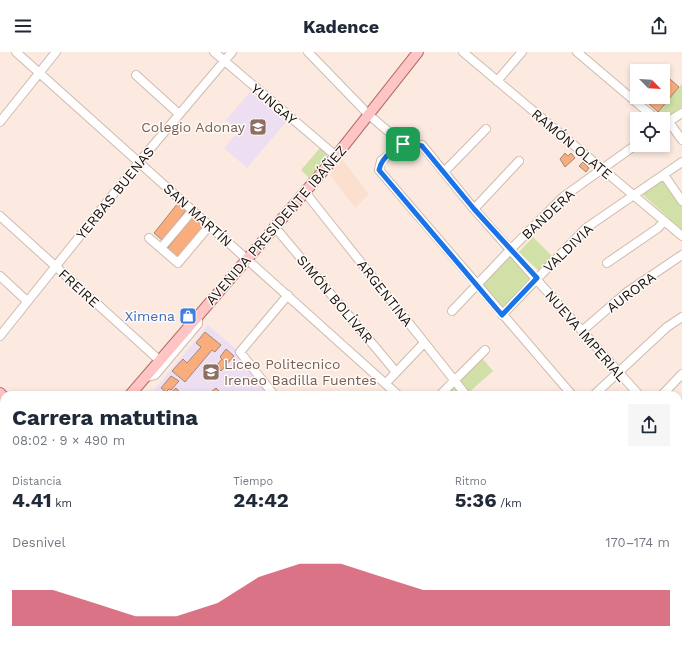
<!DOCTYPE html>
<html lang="es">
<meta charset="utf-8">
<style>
body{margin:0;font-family:"Work Sans",sans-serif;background:#f6f6f7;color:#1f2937;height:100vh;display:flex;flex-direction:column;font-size:15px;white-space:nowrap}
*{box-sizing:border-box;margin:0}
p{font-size:13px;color:#747a83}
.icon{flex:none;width:22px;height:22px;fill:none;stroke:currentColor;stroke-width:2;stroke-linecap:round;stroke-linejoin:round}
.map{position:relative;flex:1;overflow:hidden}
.details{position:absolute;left:0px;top:339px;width:682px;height:256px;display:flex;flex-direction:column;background:#fff;border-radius:12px 12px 0 0;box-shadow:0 2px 6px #0003}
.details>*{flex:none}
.needle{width:26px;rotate:114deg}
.fabs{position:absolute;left:630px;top:12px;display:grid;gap:8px}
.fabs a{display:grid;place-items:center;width:40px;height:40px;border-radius:0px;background:#fff;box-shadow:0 2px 6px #0003;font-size:20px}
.pin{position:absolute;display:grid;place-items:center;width:34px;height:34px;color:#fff;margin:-17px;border-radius:8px;box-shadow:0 2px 6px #0006}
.round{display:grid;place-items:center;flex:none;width:42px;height:42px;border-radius:0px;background:#f6f6f7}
.overview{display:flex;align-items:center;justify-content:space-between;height:68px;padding:0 12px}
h1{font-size:22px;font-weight:700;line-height:30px}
.metrics{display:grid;grid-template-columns:repeat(3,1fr);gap:6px;height:68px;padding:4px 12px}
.metrics div{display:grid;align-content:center}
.metrics b{font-size:20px;font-weight:700}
.metrics small{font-size:11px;font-weight:400}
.metrics p{font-size:11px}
.chart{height:112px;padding:8px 12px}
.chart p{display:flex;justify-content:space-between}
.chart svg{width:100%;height:72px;margin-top:4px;fill:#ca3952;opacity:.7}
header{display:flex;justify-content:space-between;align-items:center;height:52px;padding:0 12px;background:#fff;font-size:18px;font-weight:700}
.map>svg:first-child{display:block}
</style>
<header><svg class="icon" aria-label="menu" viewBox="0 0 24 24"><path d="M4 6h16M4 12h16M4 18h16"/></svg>Kadence<svg class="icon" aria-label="share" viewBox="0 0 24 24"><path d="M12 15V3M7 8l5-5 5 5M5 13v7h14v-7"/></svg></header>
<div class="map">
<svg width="682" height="595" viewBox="0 0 682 595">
<rect width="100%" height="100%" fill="#fceae0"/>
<path fill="#fce0cf" d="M 342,107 L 369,142 L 355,156 L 330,123 Z"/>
<path fill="#eedef1" d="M 250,40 L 286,70 L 247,116 L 224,96 L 239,79 L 226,68 Z
M 208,273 L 235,296 L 272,343 L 150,343 Z"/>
<path fill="#d0e0a7" d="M 682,32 L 682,55 L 666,66 L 658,60 Z
M 320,96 L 327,103 L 309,126 L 301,118 Z
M 664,125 L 682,151 L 682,178 L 642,142 Z
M 533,185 L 553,205 L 539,219 L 519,200 Z
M 510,199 L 533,225 L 502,256 L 482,231 Z
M 482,306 L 493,319 L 466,343 L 443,343 Z"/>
<path fill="#f9ad7d" stroke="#9d8a7e" d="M 670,27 L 679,35 L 658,60 L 649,52 L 655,45 L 663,45 L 663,36 Z
M 643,62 L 649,67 L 639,67 Z
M 565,101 L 568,104 L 571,101 L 575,106 L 565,115 L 560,107 Z
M 583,110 L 589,116 L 586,120 L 579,114 Z
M 178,151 L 186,158 L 163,189 L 154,181 Z
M 192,165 L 204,174 L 177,206 L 167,197 Z
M 205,280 L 221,293 L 215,300 L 212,298 L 185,330 L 172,319 L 183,307 L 187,311 L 201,295 L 196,291 Z
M 226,297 L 234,304 L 221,319 L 216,314 L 222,307 L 220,305 Z
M 171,324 L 179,329 L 171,338 L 169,337 L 166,340 L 161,336 Z
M 176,336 L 182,343 L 169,343 L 169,342 Z
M 216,336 L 223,343 L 207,343 Z
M 0,534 L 4,537 L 4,553 L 0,549 Z
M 0,576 L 4,579 L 4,583 L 0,588 Z"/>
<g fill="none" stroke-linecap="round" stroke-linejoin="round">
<g stroke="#cfbaae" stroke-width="10">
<path id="minor" d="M 16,0 L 398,343
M 214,0 L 336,104
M 308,0 L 369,63 L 403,92
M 463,0 L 682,184
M 577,0 L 656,67
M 136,23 L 179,62
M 497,29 L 522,0
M 0,70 L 56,0
M 669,70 L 682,88
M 663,73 L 682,61
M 403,92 L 422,93 L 474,157 L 639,343
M 403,92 L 381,109 L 379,118 L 572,343
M 444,120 L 486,77
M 664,123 L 682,149
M 305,140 L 466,343
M 474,157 L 519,109
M 0,164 L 159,308
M 274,174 L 396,320
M 149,186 L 178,211 L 210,173
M 161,196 L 193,158
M 607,211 L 658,176 L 664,169
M 0,224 L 27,249
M 452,259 L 510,198 L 563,145 L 637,92
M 502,263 L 586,176 L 682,110
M 582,279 L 627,240 L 682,203
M 0,284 L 139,110 L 232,0
M 144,326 L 155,323 L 198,272 L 198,263
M 386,331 L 424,291
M 274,343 L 240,300 L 288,243
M 440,343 L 485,298
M 594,343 L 667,275 L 682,265
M 662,343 L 682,322
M 678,386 L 682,390
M 678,451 L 682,448
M 678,506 L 682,511
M 0,517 L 4,520
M 678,542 L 682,539
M 81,591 L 84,595
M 173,591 L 176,595
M 307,591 L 309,595
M 391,591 L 394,595
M 524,591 L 527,595
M 675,591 L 678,595
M 115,595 L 118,591
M 152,595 L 157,591
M 271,595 L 276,591
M 498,595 L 503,591
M 612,595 L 617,591"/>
</g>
<g stroke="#ae6d6b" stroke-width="12">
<path id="major" d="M 0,341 L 4,345
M 130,343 L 336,104 L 418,0
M 0,495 L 4,491"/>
</g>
<use href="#minor" stroke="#fff" stroke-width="8"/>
<use href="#major" stroke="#fec5c4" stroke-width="10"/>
</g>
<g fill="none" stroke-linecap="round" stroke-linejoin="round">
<g stroke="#fff" stroke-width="8">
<path id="route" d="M 411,91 L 422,94 L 474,157 L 537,226 L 502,263 L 379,118 C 382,104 398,92 411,91 Z"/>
</g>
<use href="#route" stroke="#1a73e8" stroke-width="5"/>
</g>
<defs>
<g id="school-square" transform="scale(0.9)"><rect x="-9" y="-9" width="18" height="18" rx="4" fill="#8d6e63" stroke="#fffbf8"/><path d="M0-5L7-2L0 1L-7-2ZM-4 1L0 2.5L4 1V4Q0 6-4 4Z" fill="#fff"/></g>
<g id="shop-square" transform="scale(0.9)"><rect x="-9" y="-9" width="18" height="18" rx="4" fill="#3f7fe0" stroke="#fffbf8"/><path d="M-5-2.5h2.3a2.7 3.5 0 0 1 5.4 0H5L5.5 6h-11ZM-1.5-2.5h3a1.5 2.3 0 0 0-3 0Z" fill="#fff"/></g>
</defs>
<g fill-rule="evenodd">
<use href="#school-square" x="258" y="75"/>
<use href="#shop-square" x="188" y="264"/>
<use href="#school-square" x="211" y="320"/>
</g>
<g text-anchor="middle" stroke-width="3" stroke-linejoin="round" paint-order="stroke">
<g font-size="14" fill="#18110d" stroke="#fffbf8">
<text transform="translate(274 52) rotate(40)" y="5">YUNGAY</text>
<text transform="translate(572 92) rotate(40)" y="5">RAMÓN OLATE</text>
<text transform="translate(115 141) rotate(-51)" y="5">YERBAS BUENAS</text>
<text transform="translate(548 162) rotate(-43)" y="5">BANDERA</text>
<text transform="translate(198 163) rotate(42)" y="5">SAN MARTÍN</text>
<text transform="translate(276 173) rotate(-49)" y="5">AVENIDA PRESIDENTE IBÁÑEZ</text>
<text transform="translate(568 196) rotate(-44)" y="5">VALDIVIA</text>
<text transform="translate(79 236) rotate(42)" y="5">FREIRE</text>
<text transform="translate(631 240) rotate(-37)" y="5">AURORA</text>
<text transform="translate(385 241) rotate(52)" y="5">ARGENTINA</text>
<text transform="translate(335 247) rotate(50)" y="5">SIMÓN BOLÍVAR</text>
<text transform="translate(586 284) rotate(49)" y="5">NUEVA IMPERIAL</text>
</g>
<g font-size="14" fill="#785e54" stroke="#fffbf8" text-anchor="end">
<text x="245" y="80">Colegio Adonay</text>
<text x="224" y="317" text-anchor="start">Liceo Politecnico<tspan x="224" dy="16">Ireneo Badilla Fuentes</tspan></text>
</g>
<g font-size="14" fill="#366cbe" stroke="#fffbf8" text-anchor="end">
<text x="175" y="269">Ximena</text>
</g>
</g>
</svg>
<div class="fabs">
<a><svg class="needle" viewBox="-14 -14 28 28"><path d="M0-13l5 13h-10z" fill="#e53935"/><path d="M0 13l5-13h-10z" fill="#747a83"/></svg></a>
<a><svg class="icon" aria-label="locate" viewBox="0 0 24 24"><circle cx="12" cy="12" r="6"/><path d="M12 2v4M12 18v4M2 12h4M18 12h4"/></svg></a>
</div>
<div class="pin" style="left:403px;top:92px;background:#1e9e55"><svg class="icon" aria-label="arrive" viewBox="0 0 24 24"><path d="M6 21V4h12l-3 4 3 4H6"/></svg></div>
<section class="details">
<div class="overview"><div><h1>Carrera matutina</h1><p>08:02 · 9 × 490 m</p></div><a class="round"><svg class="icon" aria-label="share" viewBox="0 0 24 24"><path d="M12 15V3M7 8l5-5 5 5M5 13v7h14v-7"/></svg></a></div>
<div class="metrics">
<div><p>Distancia</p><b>4.41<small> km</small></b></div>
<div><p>Tiempo</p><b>24:42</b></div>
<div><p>Ritmo</p><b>5:36<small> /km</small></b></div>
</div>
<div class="chart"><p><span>Desnivel</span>170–174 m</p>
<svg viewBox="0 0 160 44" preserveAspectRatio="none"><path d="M0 44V22L10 22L20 30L30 38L40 38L50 30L60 14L70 6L80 6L90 14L100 22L110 22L120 22L130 22L140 22L150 22L160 22V44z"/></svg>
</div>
</section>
</div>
